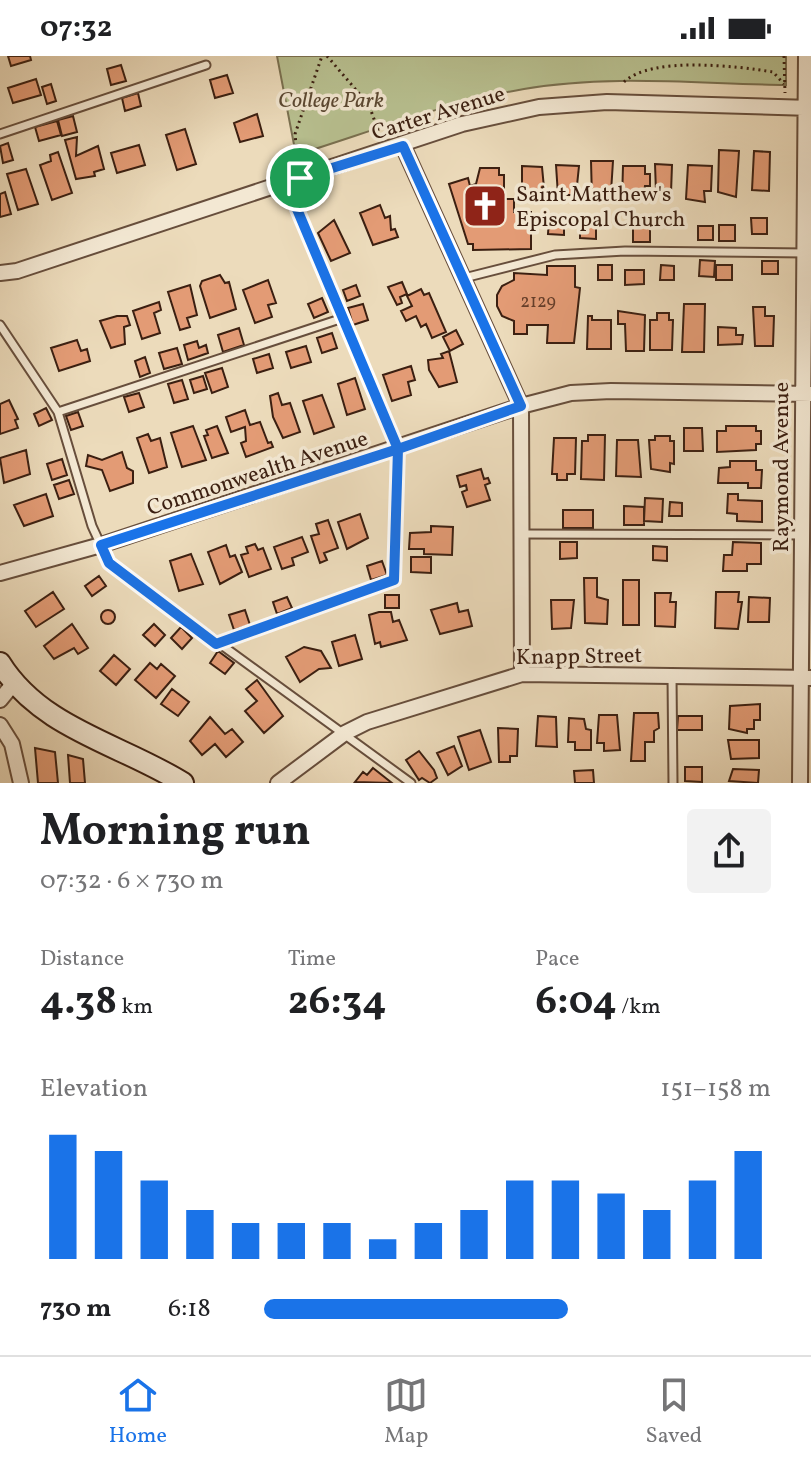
<!DOCTYPE html>
<meta charset="utf-8">
<style>
body{margin:0;font-family:Vollkorn,serif;background:#f2f2f2;color:#202124;height:100vh;display:flex;flex-direction:column;font-size:30px;white-space:nowrap}
*{box-sizing:border-box;margin:0}
p{font-size:26px;color:#757577}
.icon{flex:none;width:44px;height:44px;fill:none;stroke:currentColor;stroke-width:2;stroke-linecap:round;stroke-linejoin:round}
.map{position:relative;height:727px;overflow:hidden}
.side{display:flex;flex-direction:column;background:#fff;flex:1}
.side>*{flex:none}
.pin{position:absolute;display:grid;place-items:center;width:68px;height:68px;color:#fff;margin:-34px;border:4px solid #fff;border-radius:50%;box-shadow:0 2px 8px #0007}
.round{display:grid;place-items:center;flex:none;width:84px;height:84px;border-radius:8px;background:#f2f2f2}
.headline{display:flex;align-items:center;justify-content:space-between;height:136px;padding:0 40px}
h1{font-size:44px;font-weight:700;line-height:60px}
.metrics{display:grid;grid-template-columns:repeat(3,1fr);gap:12px;height:136px;padding:8px 40px}
.metrics div{display:grid;align-content:center}
.metrics b{font-size:40px;font-weight:700}
.metrics small{font-size:22px;font-weight:400}
.metrics p{font-size:22px}
.chart{height:224px;padding:16px 40px}
.chart p{display:flex;justify-content:space-between}
.chart svg{width:100%;height:144px;margin-top:8px;stroke:#1a73e8;stroke-width:6}
ul{padding:0 40px;list-style:none;font-size:26px}
li{display:grid;grid-template-columns:128px 96px 1fr;align-items:center;height:60px}
li i{height:20px;border-radius:10px;background:#1a73e8}
.status{display:flex;justify-content:space-between;align-items:center;height:56px;padding:0 40px;background:#fff;direction:ltr}
.status svg{height:22px;fill:currentColor}
.tabs{display:flex;justify-content:space-around;align-items:center;height:112px;border-top:2px solid #e0e0e0;background:#fff;font-size:22px;color:#757577}
.tabs a{display:grid;justify-items:center;gap:4px}
.tabs .selected{color:#1a73e8}
.map>svg:first-child{display:block}
</style>
<div class="status"><b>07:32</b><svg viewBox="0 0 49 12"><path d="M0 12V9h3v3zM5 12V6h3v6zM10 12V3h3v9zM15 12V0h3v12zM26 1h20v11H26zM47 4h2v5h-2z"/></svg></div>
<div class="map">
<svg width="811" height="727" viewBox="0 0 811 727">
<rect width="100%" height="100%" fill="#ecdbbb"/>
<filter id="stains"><feTurbulence type="fractalNoise" baseFrequency=".0025" numOctaves="4"/><feColorMatrix values="0 0 0 0 .2 0 0 0 0 .09 0 0 0 0 .02 0 0 0 .5 -.17"/></filter>
<radialGradient id="worn" r=".72"><stop offset=".6" stop-color="#630" stop-opacity="0"/><stop offset="1" stop-color="#630" stop-opacity=".3"/></radialGradient>
<path fill="#b8c090" stroke="#7a7050" stroke-width="2" d="M 277,0 L 786,0 L 786,29 C 700,28 609,18 524,33 C 447,46 370,76 296,99 Z"/>
<path fill="#e39b75" stroke="#3b1f11" stroke-width="2" d="M 8,0 L 30,0 L 31,4 L 11,10 Z
M 121,9 L 126,25 L 111,29 L 107,13 Z
M 227,19 L 233,37 L 215,42 L 210,24 Z
M 36,23 L 41,39 L 13,47 L 8,32 Z
M 51,28 L 56,45 L 47,48 L 42,31 Z
M 138,37 L 141,50 L 125,55 L 122,42 Z
M 257,58 L 263,80 L 240,86 L 234,67 Z
M 73,60 L 77,76 L 62,80 L 58,64 Z
M 57,65 L 61,79 L 39,85 L 35,71 Z
M 185,73 L 196,108 L 177,114 L 166,79 Z
M 77,81 L 76,100 L 98,90 L 104,113 L 94,116 L 95,120 L 76,123 L 65,84 Z
M 8,87 L 13,104 L 3,107 L 0,90 Z
M 139,89 L 145,109 L 117,117 L 111,97 Z
M 719,94 L 739,95 L 736,141 L 718,136 Z
M 754,95 L 770,96 L 769,135 L 752,134 Z
M 58,96 L 72,137 L 52,144 L 40,109 L 51,105 L 50,99 Z
M 591,105 L 613,105 L 611,136 L 601,136 L 601,143 L 592,143 Z
M 655,108 L 672,109 L 671,137 L 656,136 Z
M 556,109 L 579,110 L 576,139 L 558,139 Z
M 688,109 L 712,110 L 711,135 L 704,135 L 705,146 L 686,143 Z
M 522,110 L 542,111 L 544,132 L 540,144 L 522,142 Z
M 623,110 L 645,110 L 645,118 L 650,118 L 650,130 L 645,130 L 643,142 L 622,145 Z
M 480,112 L 499,112 L 499,119 L 504,119 L 504,143 L 514,143 L 514,156 L 531,156 L 531,193 L 473,194 L 473,188 L 468,188 L 449,128 L 468,122 L 470,130 L 476,128 Z
M 26,113 L 38,148 L 18,154 L 7,118 Z
M 5,136 L 11,158 L 0,161 L 0,138 Z
M 380,149 L 385,162 L 390,160 L 391,174 L 395,173 L 398,181 L 373,189 L 360,157 Z
M 751,162 L 767,162 L 767,178 L 752,178 Z
M 549,163 L 564,163 L 564,179 L 548,178 Z
M 334,164 L 350,197 L 331,205 L 318,177 Z
M 580,166 L 596,167 L 596,183 L 580,182 Z
M 633,166 L 650,167 L 650,186 L 633,186 Z
M 719,169 L 735,169 L 735,185 L 719,185 Z
M 698,170 L 713,170 L 713,184 L 698,184 Z
M 700,204 L 715,205 L 714,221 L 699,220 Z
M 762,205 L 778,205 L 778,218 L 762,218 Z
M 598,209 L 612,209 L 612,224 L 598,224 Z
M 661,209 L 674,210 L 674,224 L 660,224 Z
M 716,209 L 732,209 L 732,224 L 716,224 Z
M 547,210 L 575,210 L 575,231 L 580,232 L 574,287 L 547,287 L 548,269 L 527,269 L 527,278 L 514,278 L 514,265 L 502,260 L 497,250 L 497,239 L 502,230 L 514,224 L 514,217 L 547,219 Z
M 625,214 L 644,214 L 644,228 L 625,229 Z
M 220,219 L 225,227 L 229,226 L 236,253 L 210,262 L 200,230 L 202,225 Z
M 268,224 L 276,247 L 268,249 L 272,261 L 255,267 L 243,234 Z
M 402,226 L 407,238 L 400,241 L 402,247 L 397,249 L 388,231 Z
M 190,229 L 197,259 L 187,262 L 190,271 L 180,274 L 168,236 Z
M 356,229 L 360,240 L 347,245 L 343,234 Z
M 421,233 L 424,239 L 429,237 L 446,276 L 432,282 L 426,268 L 421,271 L 416,260 L 406,265 L 401,255 L 412,250 L 407,240 Z
M 322,242 L 328,256 L 314,262 L 308,248 Z
M 159,246 L 161,254 L 154,257 L 160,277 L 142,283 L 133,255 Z
M 363,248 L 368,264 L 353,269 L 348,252 Z
M 684,248 L 705,248 L 704,296 L 682,296 Z
M 753,251 L 765,251 L 765,260 L 774,260 L 773,290 L 755,290 Z
M 618,255 L 645,259 L 644,295 L 626,295 L 625,268 L 618,268 Z
M 657,257 L 669,257 L 669,264 L 673,264 L 672,294 L 650,294 L 650,264 L 657,264 Z
M 117,260 L 127,260 L 130,269 L 124,271 L 125,288 L 111,292 L 100,265 Z
M 588,260 L 592,260 L 592,264 L 611,264 L 611,293 L 587,293 Z
M 718,271 L 736,272 L 736,279 L 743,279 L 742,288 L 718,289 Z
M 239,272 L 244,289 L 223,296 L 218,279 Z
M 456,274 L 463,288 L 450,295 L 443,281 Z
M 332,277 L 337,292 L 322,297 L 317,282 Z
M 77,284 L 81,295 L 87,293 L 90,305 L 59,315 L 51,292 Z
M 197,285 L 199,292 L 206,289 L 208,297 L 188,304 L 184,289 Z
M 306,290 L 311,306 L 291,312 L 286,296 Z
M 177,292 L 182,308 L 164,313 L 159,297 Z
M 449,295 L 457,326 L 439,331 L 429,314 L 428,304 L 443,302 L 441,298 Z
M 269,298 L 273,312 L 257,317 L 253,303 Z
M 145,301 L 150,317 L 140,321 L 135,305 Z
M 411,310 L 415,324 L 408,326 L 411,339 L 392,345 L 383,319 Z
M 222,312 L 228,331 L 212,337 L 205,317 Z
M 203,320 L 207,333 L 194,337 L 190,324 Z
M 355,322 L 365,353 L 347,359 L 338,328 Z
M 182,324 L 188,343 L 174,347 L 168,328 Z
M 139,337 L 144,351 L 129,356 L 124,341 Z
M 278,337 L 282,349 L 290,347 L 300,376 L 283,382 L 273,361 L 270,340 Z
M 322,339 L 334,371 L 314,378 L 303,345 Z
M 9,344 L 18,363 L 15,364 L 18,372 L 0,378 L 0,348 Z
M 46,352 L 52,364 L 39,370 L 34,358 Z
M 245,354 L 250,369 L 260,366 L 268,387 L 271,386 L 273,391 L 246,401 L 241,387 L 246,385 L 245,371 L 231,376 L 226,361 Z
M 78,356 L 83,370 L 71,374 L 66,360 Z
M 193,370 L 206,404 L 182,411 L 171,377 Z
M 217,370 L 228,397 L 212,402 L 204,380 L 208,379 L 206,374 Z
M 726,370 L 756,370 L 756,375 L 761,375 L 761,388 L 756,388 L 756,394 L 717,396 L 717,375 L 726,375 Z
M 684,372 L 702,372 L 703,395 L 684,395 Z
M 148,378 L 151,385 L 160,382 L 167,411 L 149,417 L 137,382 Z
M 588,379 L 605,379 L 604,424 L 581,423 L 582,385 L 588,385 Z
M 655,380 L 670,380 L 670,385 L 674,385 L 674,408 L 670,407 L 670,416 L 651,413 L 649,384 L 655,384 Z
M 554,382 L 576,382 L 575,418 L 567,418 L 567,424 L 557,424 L 557,418 L 552,418 Z
M 617,384 L 638,384 L 641,421 L 616,420 Z
M 26,394 L 30,418 L 4,427 L 0,402 Z
M 122,396 L 127,412 L 133,415 L 133,427 L 110,435 L 102,414 L 86,410 L 88,399 L 102,404 Z
M 62,403 L 67,419 L 52,424 L 47,408 Z
M 730,405 L 756,405 L 756,414 L 762,414 L 761,432 L 748,432 L 748,427 L 718,427 L 719,412 L 730,411 Z
M 481,413 L 484,423 L 488,422 L 490,427 L 485,429 L 490,444 L 467,451 L 462,436 L 467,434 L 466,429 L 460,431 L 457,420 Z
M 69,424 L 74,438 L 59,443 L 54,429 Z
M 46,438 L 53,460 L 24,470 L 14,449 Z
M 728,438 L 738,438 L 738,444 L 762,445 L 762,466 L 737,465 L 737,458 L 727,457 Z
M 645,442 L 663,443 L 662,466 L 644,465 Z
M 670,446 L 682,447 L 682,460 L 669,460 Z
M 624,450 L 644,451 L 644,469 L 624,469 Z
M 563,454 L 593,454 L 593,472 L 563,472 Z
M 360,458 L 368,482 L 347,493 L 338,466 Z
M 328,464 L 338,492 L 324,497 L 327,504 L 320,507 L 311,480 L 319,478 L 316,468 Z
M 431,470 L 453,471 L 452,499 L 424,498 L 424,493 L 409,493 L 410,477 L 431,476 Z
M 302,481 L 308,496 L 292,502 L 294,509 L 282,513 L 274,491 Z
M 560,486 L 577,486 L 577,502 L 560,503 Z
M 733,486 L 761,487 L 761,508 L 747,508 L 747,515 L 723,515 L 724,499 L 732,499 Z
M 255,488 L 258,494 L 263,492 L 271,513 L 249,521 L 241,499 L 248,497 L 246,491 Z
M 226,489 L 230,501 L 235,499 L 242,516 L 220,528 L 208,496 Z
M 653,490 L 667,491 L 667,505 L 653,504 Z
M 191,498 L 203,528 L 179,535 L 170,505 Z
M 411,501 L 431,501 L 431,517 L 411,516 Z
M 382,505 L 387,519 L 371,524 L 367,510 Z
M 99,520 L 106,530 L 92,540 L 85,530 Z
M 584,522 L 597,522 L 597,541 L 608,544 L 607,568 L 585,567 Z
M 623,524 L 639,524 L 639,569 L 623,569 Z
M 53,536 L 64,553 L 36,571 L 25,555 Z
M 716,536 L 739,536 L 738,546 L 742,546 L 738,573 L 715,572 Z
M 655,537 L 671,537 L 670,546 L 676,546 L 675,571 L 655,570 Z
M 385,539 L 399,539 L 399,552 L 385,552 Z
M 287,541 L 292,552 L 277,558 L 273,546 Z
M 749,541 L 770,542 L 769,566 L 748,566 Z
M 551,544 L 574,544 L 571,572 L 552,573 Z
M 457,547 L 459,556 L 468,554 L 472,570 L 440,578 L 431,554 Z
M101 561a7 7 0 1 1 14 0a7 7 0 1 1-14 0Z
M 245,554 L 250,569 L 234,574 L 229,559 Z
M 379,556 L 391,556 L 393,566 L 399,564 L 407,584 L 381,591 L 380,586 L 375,588 L 369,559 Z
M 72,568 L 88,592 L 78,598 L 74,592 L 54,603 L 44,590 Z
M 154,568 L 165,579 L 155,590 L 143,579 Z
M 181,571 L 192,582 L 182,593 L 171,582 Z
M 355,579 L 362,603 L 339,610 L 332,586 Z
M 304,591 L 321,595 L 331,612 L 319,613 L 300,626 L 286,601 Z
M 218,595 L 234,607 L 225,618 L 210,607 Z
M 114,599 L 130,613 L 116,629 L 100,615 Z
M 150,607 L 157,613 L 161,608 L 175,620 L 156,642 L 135,624 Z
M 257,624 L 283,660 L 264,677 L 245,655 L 257,645 L 246,633 Z
M 172,633 L 189,646 L 178,660 L 161,648 Z
M 760,648 L 760,664 L 754,664 L 754,673 L 747,673 L 747,677 L 729,673 L 730,650 Z
M 634,657 L 658,657 L 659,672 L 654,675 L 654,686 L 645,686 L 645,705 L 631,705 Z
M 599,659 L 617,659 L 620,694 L 604,695 L 604,687 L 597,687 Z
M 538,660 L 556,661 L 557,691 L 536,690 Z
M 678,660 L 702,660 L 702,674 L 677,674 Z
M 210,661 L 225,678 L 232,673 L 243,686 L 226,701 L 215,688 L 202,699 L 190,685 Z
M 569,662 L 584,663 L 586,673 L 591,674 L 591,694 L 575,694 L 575,686 L 568,686 Z
M 498,672 L 518,673 L 517,700 L 510,700 L 510,706 L 499,706 Z
M 480,674 L 491,706 L 469,714 L 458,681 Z
M 728,684 L 759,684 L 759,702 L 731,703 Z
M 454,690 L 462,710 L 448,719 L 437,697 Z
M 35,692 L 55,696 L 58,727 L 38,727 Z
M 419,695 L 434,714 L 437,722 L 430,727 L 422,722 L 419,724 L 406,704 Z
M 68,699 L 83,703 L 85,727 L 70,727 Z
M 685,711 L 702,711 L 702,726 L 685,725 Z
M 373,712 L 392,727 L 355,726 L 363,716 L 367,719 Z
M 733,713 L 759,714 L 758,727 L 729,725 Z
M 593,714 L 594,727 L 575,727 L 574,715 Z"/>
<g fill="none" stroke-linecap="round" stroke-linejoin="round">
<g stroke="#674e3c" stroke-width="11">
<path id="lane" d="M 0,78 L 206,9
M 464,222 L 555,199 L 625,195 L 805,197
M 0,269 L 58,356 L 92,470 L 109,507 L 411,727
M 58,356 L 343,262
M 522,478 L 802,479
M 216,588 L 394,524 L 398,393 L 286,127
M 672,620 L 673,727"/>
</g>
<g stroke="#674e3c" stroke-width="18">
<path id="street" d="M 403,90 L 521,350 L 522,618
M 0,217 L 17,215 L 462,68 L 539,51 L 607,46 L 811,52
M 0,517 L 101,489 L 521,350 L 571,337 L 611,335 L 811,338
M 0,644 L 13,628
M 0,669 L 12,688 L 21,727
M 278,727 L 345,677 L 367,666 L 522,618 L 811,622
M 800,727 L 806,0"/>
</g>
<g stroke="#3b1f11" stroke-width="24">
<path id="secondary" d="M 0,607 C 41,673 121,688 183,727"/>
</g>
<path stroke="#3b1f11" stroke-width="3" stroke-dasharray="2 4" stroke-linecap="butt" d="M 327,0 L 369,49 L 380,80
M 784,0 L 785,37
M 624,26 C 651,0 737,10 773,16 L 784,28
M 298,108 L 295,78 L 322,0"/>
<use href="#lane" stroke="#f3e8d3" stroke-width="7"/>
<use href="#street" stroke="#f3e8d3" stroke-width="14"/>
<use href="#secondary" stroke="#f3e8d3" stroke-width="20"/>
</g>
<g fill="none" stroke-linecap="round" stroke-linejoin="round">
<g stroke="#fff" stroke-width="16">
<path id="route" d="M 300,122 L 286,127 L 398,393 L 101,489 L 109,507 L 216,588 L 394,524 L 398,393 L 521,350 L 403,90 L 300,122"/>
</g>
<use href="#route" stroke="#1a73e8" stroke-width="10"/>
</g>
<defs>
<g id="church-square" transform="scale(2.3)"><rect x="-9" y="-9" width="18" height="18" rx="4" fill="#8f2418" stroke="#f3e8d3"/><path d="M-1.2-6h2.4v3.5h3.3v2.4h-3.3V6h-2.4V-.1h-3.3v-2.4h3.3Z" fill="#fff"/></g>
</defs>
<g fill-rule="evenodd">
<use href="#church-square" x="485" y="150"/>
</g>
<g text-anchor="middle" stroke-width="7" stroke-linejoin="round" paint-order="stroke">
<g font-size="18" fill="#653e2a">
<text x="538" y="251">2129</text>
</g>
<g font-size="22" font-style="italic" fill="#5a4731" stroke="#f3e8d3">
<text x="331" y="51">College Park</text>
</g>
<g font-size="22" fill="#3b1f11" stroke="#f3e8d3">
<text transform="translate(438 56) rotate(-17)" y="8">Carter Avenue</text>
<text transform="translate(780 411) rotate(-90)" y="8">Raymond Avenue</text>
<text transform="translate(257 416) rotate(-18)" y="8">Commonwealth Avenue</text>
<text transform="translate(579 599) rotate(-1)" y="8">Knapp Street</text>
</g>
<g font-size="22" fill="#3b1f11" stroke="#f3e8d3" text-anchor="start">
<text x="516" y="145">Saint Matthew's<tspan x="516" dy="25">Episcopal Church</tspan></text>
</g>
</g>
<rect width="100%" height="100%" filter="url(#stains)"/>
<rect width="100%" height="100%" fill="url(#worn)"/>
</svg>
<div class="pin" style="left:300px;top:122px;background:#1e9e55"><svg class="icon" aria-label="arrive" viewBox="0 0 24 24"><path d="M6 21V4h12l-3 4 3 4H6"/></svg></div>
</div>
<section class="side">
<div class="headline"><div><h1>Morning run</h1><p>07:32 · 6 × 730 m</p></div><a class="round"><svg class="icon" aria-label="share" viewBox="0 0 24 24"><path d="M12 15V3M7 8l5-5 5 5M5 13v7h14v-7"/></svg></a></div>
<div class="metrics">
<div><p>Distance</p><b>4.38<small> km</small></b></div>
<div><p>Time</p><b>26:34</b></div>
<div><p>Pace</p><b>6:04<small> /km</small></b></div>
</div>
<div class="chart"><p><span>Elevation</span>151–158 m</p>
<svg viewBox="0 0 160 44" preserveAspectRatio="none"><path d="M5 44V6M15 44V11M25 44V20M35 44V29M45 44V33M55 44V33M65 44V33M75 44V38M85 44V33M95 44V29M105 44V20M115 44V20M125 44V24M135 44V29M145 44V20M155 44V11"/></svg>
</div>
<ul>
<li><b>730 m</b>6:18<i style="width:60%"></i></li>
</ul>
</section>
<nav class="tabs">
<a class="selected"><svg class="icon" aria-label="home" viewBox="0 0 24 24"><path d="M3 11l9-7 9 7M6 9v11h12V9"/></svg>Home</a>
<a><svg class="icon" aria-label="map" viewBox="0 0 24 24"><path d="M3 6l6-2 6 2 6-2v14l-6 2-6-2-6 2zM9 4v14M15 6v14"/></svg>Map</a>
<a><svg class="icon" aria-label="saved" viewBox="0 0 24 24"><path d="M7 4h10v16l-5-4-5 4z"/></svg>Saved</a>
</nav>
